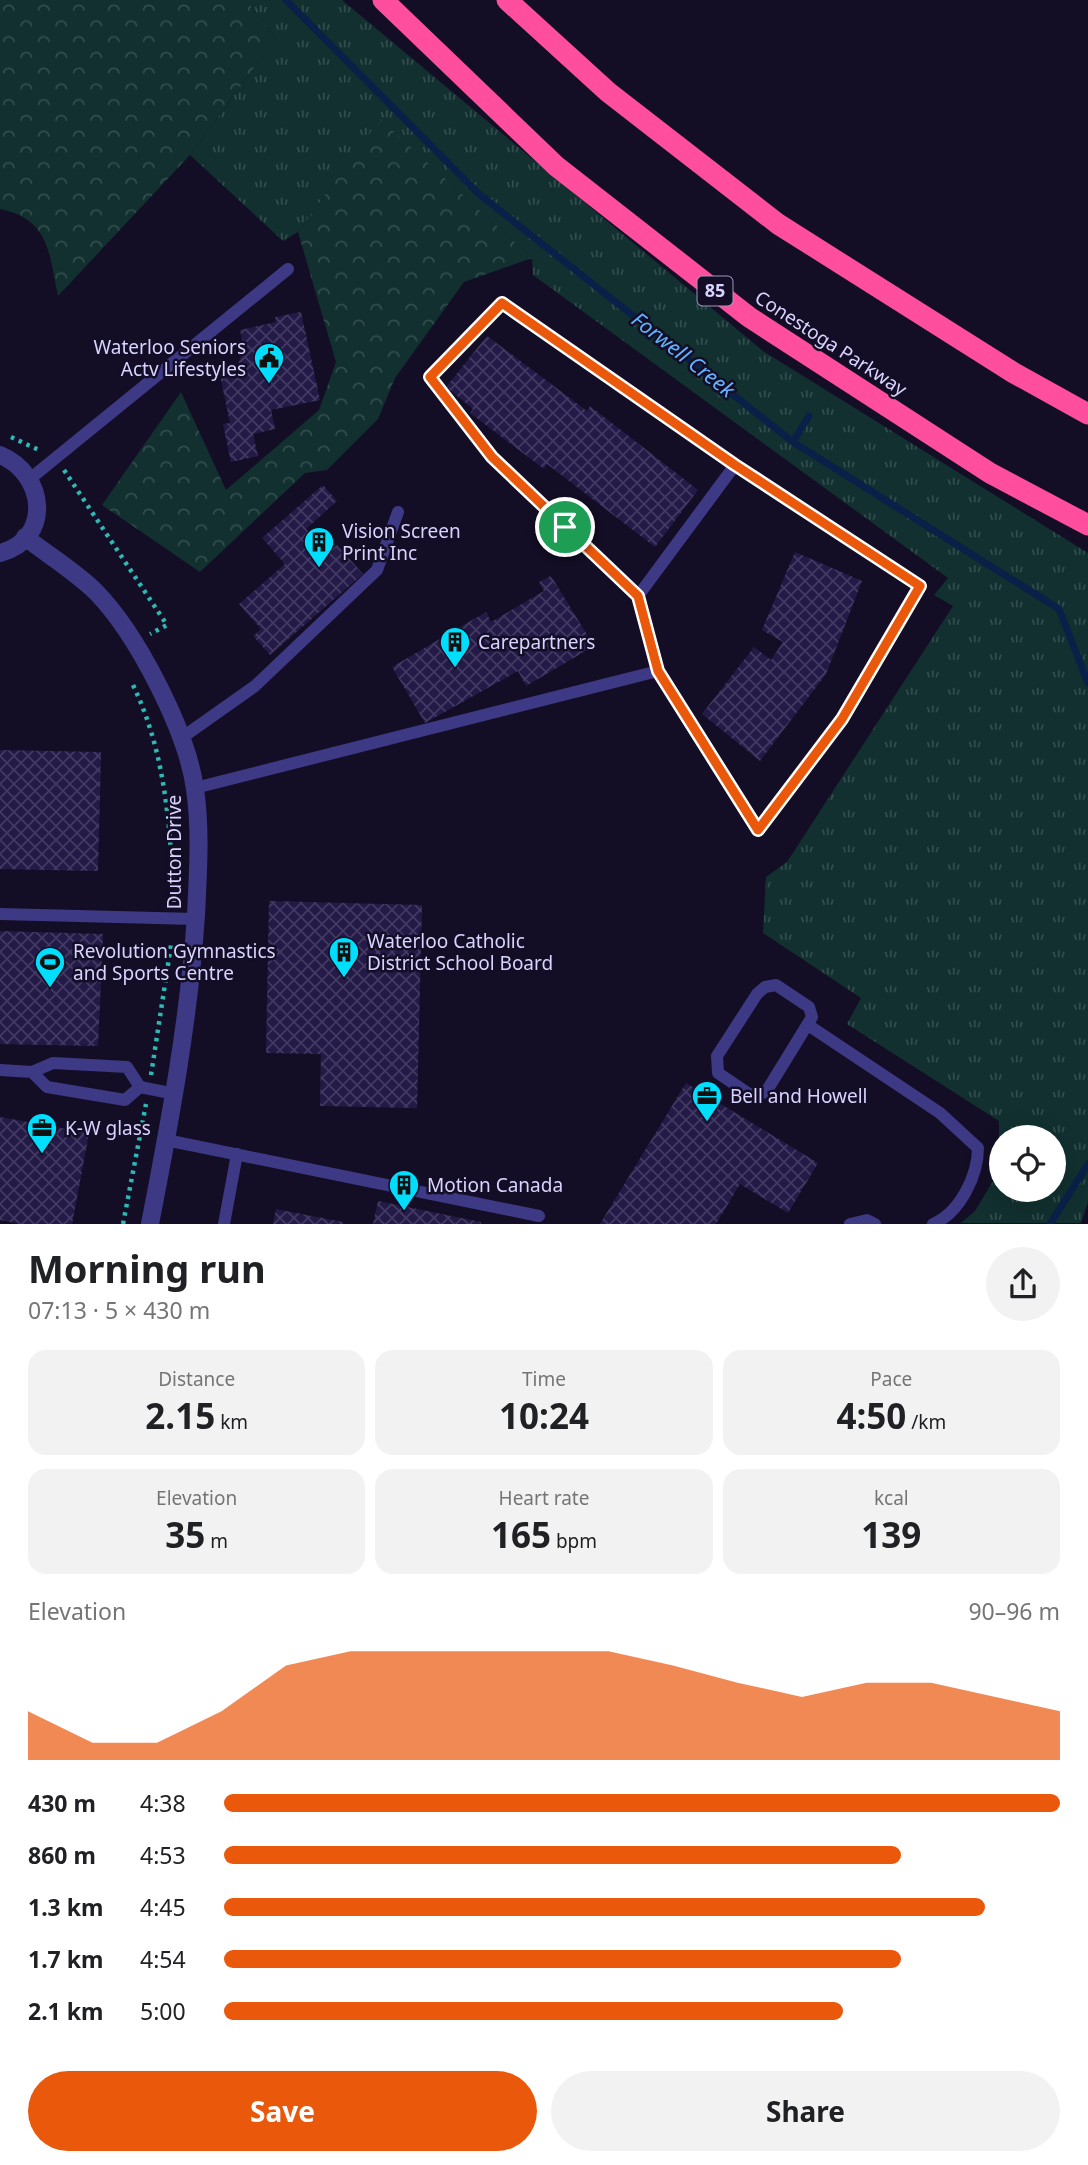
<!DOCTYPE html>
<meta charset="utf-8">
<style>
body{margin:0;font-family:"Noto Sans",sans-serif;background:#f2f2f2;color:#202124;height:100vh;display:flex;flex-direction:column;font-size:26px;white-space:nowrap}
*{box-sizing:border-box;margin:0}
p{font-size:23px;color:#757577}
.icon{flex:none;width:38px;height:38px;fill:none;stroke:currentColor;stroke-width:2;stroke-linecap:round;stroke-linejoin:round}
.map{position:relative;height:1224px;overflow:hidden}
.sheet{display:flex;flex-direction:column;background:#fff;flex:1}
.sheet>*{flex:none}
.fabs{position:absolute;left:989px;top:1125px;display:grid;gap:14px}
.fabs a{display:grid;place-items:center;width:77px;height:77px;border-radius:50%;background:#fff;box-shadow:0 7px 28px #0002;font-size:35px}
.pin{position:absolute;display:grid;place-items:center;width:60px;height:60px;color:#fff;margin:-30px;border:4px solid #fff;border-radius:50%;box-shadow:0 2px 7px #0007}
.round{display:grid;place-items:center;flex:none;width:74px;height:74px;border-radius:37px;background:#f2f2f2}
.summary{display:flex;align-items:center;justify-content:space-between;height:119px;padding:0 28px}
h1{font-size:38px;font-weight:700;line-height:52px}
.stats{display:grid;grid-template-columns:repeat(3,1fr);gap:10px;height:119px;padding:7px 28px}
.stats div{display:grid;align-content:center;border-radius:18px;background:#f2f2f2;text-align:center}
.stats b{font-size:35px;font-weight:700}
.stats small{font-size:19px;font-weight:400}
.stats p{font-size:19px}
.chart{height:196px;padding:14px 28px}
.chart p{display:flex;justify-content:space-between}
.chart svg{width:100%;height:126px;margin-top:7px;fill:#ea580c;opacity:.7}
.button{display:flex;gap:14px;margin-top:auto;padding:14px 28px}
.button a{flex:1;height:80px;border-radius:42px;background:#ea580c;color:#fff;font-size:28px;font-weight:700;line-height:80px;text-align:center}
.button a+a{background:#f2f2f2;color:#202124}
ul{padding:0 28px;list-style:none;font-size:23px}
li{display:grid;grid-template-columns:112px 84px 1fr;align-items:center;height:52px}
li i{height:18px;border-radius:9px;background:#ea580c}
.map>svg:first-child{display:block}
</style>
<div class="map">
<svg width="1088" height="1224" viewBox="0 0 1088 1224">
<defs>
<pattern id="grass-tufts" width="24" height="20" patternUnits="userSpaceOnUse" patternTransform="scale(1.75)"><rect width="24" height="20" fill="#11302f"/><path d="M3 7l-1-3M5 7V3M7 7l1-3M15 17l-1-3M17 17v-4M19 17l1-3" fill="none" stroke="#334d4e"/></pattern>
<pattern id="forest-crowns" width="20" height="18" patternUnits="userSpaceOnUse" patternTransform="scale(1.75)"><rect width="20" height="18" fill="#11302f"/><path d="M2 6a3 3 0 1 1 6 0M12 15a3 3 0 1 1 6 0" fill="none" stroke="#334d4e"/></pattern>
<pattern id="building-cross-hatch" width="8" height="8" patternUnits="userSpaceOnUse" patternTransform="scale(1.75)"><rect width="8" height="8" fill="#241a47"/><path d="M0 0l8 8M0 8l8-8" fill="none" stroke="#433a63"/></pattern>
</defs>
<rect width="100%" height="100%" fill="#130e25"/>
<path fill="url(#grass-tufts)" fill-rule="evenodd" d="M 246,0 L 342,0 L 763,351 L 1088,553 L 1088,1202 L 1081,1223 L 961,1223 L 975,1211 L 999,1171 L 999,1121 L 847,1024 L 861,998 L 763,933 L 766,877 L 787,862 L 953,606 L 934,595 L 948,578 L 533,275 L 532,258 L 380,120 L 298,232 L 283,241 L 190,155 L 276,38 ZM 1001,1138 L 1054,1138 L 1054,1190 L 1001,1190 Z"/>
<path fill="url(#forest-crowns)" d="M 0,0 L 246,0 L 276,38 L 190,155 L 58,296 C 49,254 50,219 0,209 Z
M 380,119 L 532,258 L 464,282 L 395,378 L 378,419 L 327,470 L 305,473 L 200,572 L 102,505 L 181,392 L 226,490 L 319,410 L 336,362 L 298,232 Z"/>
<g fill="none" stroke-linecap="round" stroke-linejoin="round">
<path stroke="#0b2048" stroke-width="7" d="M 286,0 L 479,194 L 793,442 L 1059,609 L 1088,683
M 793,442 L 809,416
M 1050,1224 L 1088,1164"/>
</g>
<path fill="url(#building-cross-hatch)" d="M 301,312 L 320,400 L 271,410 L 275,429 L 253,434 L 258,456 L 231,462 L 223,424 L 230,423 L 219,370 L 237,367 L 244,348 L 240,330 L 276,322 L 275,317 Z
M 487,336 L 587,411 L 590,406 L 698,490 L 655,547 L 547,464 L 544,469 L 470,413 L 473,409 L 446,387 Z
M 323,485 L 337,501 L 306,529 L 327,553 L 337,545 L 363,574 L 270,655 L 253,636 L 261,629 L 239,604 L 285,564 L 262,538 Z
M 795,552 L 862,581 L 826,674 L 760,761 L 702,714 L 754,647 L 771,660 L 783,642 L 762,630 Z
M 551,576 L 594,646 L 526,686 L 518,671 L 425,723 L 392,667 L 486,612 L 491,622 L 544,591 L 539,582 Z
M 0,750 L 101,752 L 98,871 L 0,869 Z
M 269,901 L 422,905 L 417,1108 L 320,1106 L 321,1054 L 266,1053 Z
M 0,931 L 103,934 L 98,1046 L 0,1044 Z
M 686,1083 L 818,1163 L 788,1213 L 740,1184 L 716,1224 L 600,1224 Z
M 0,1117 L 89,1133 L 72,1224 L 20,1224 L 0,1220 Z
M 378,1201 L 481,1222 L 481,1224 L 373,1224 Z
M 276,1209 L 343,1222 L 343,1224 L 273,1224 Z"/>
<g fill="none" stroke-linecap="round" stroke-linejoin="round">
<path stroke="#2db9b4" stroke-width="4.5" stroke-dasharray="3.5 5" stroke-linecap="butt" d="M 11,437 L 41,451
M 64,470 L 167,625 L 150,634
M 133,685 C 166,754 170,827 174,902
M 151,1075 L 171,945
M 123,1224 L 146,1104"/>
<path stroke="#3d3985" stroke-width="12" d="M 31,478 L 288,269
M 638,596 L 492,457 L 430,377 L 502,303 L 735,465
M 180,739 L 255,686 L 377,570 L 398,512
M 195,788 L 658,671 L 758,830 L 842,719 L 920,586 L 735,465 L 638,596 L 658,671
M 0,914 L 195,919
M 776,985 L 809,1007 L 812,1017 L 766,1092 L 752,1096 L 718,1073 L 717,1056 L 757,994 L 765,987 Z
M 808,1025 L 940,1113 L 978,1148 C 978,1175 960,1213 933,1224
M 0,1070 L 32,1072 L 53,1063 L 127,1067 L 140,1087 L 175,1094
M 32,1072 L 47,1087 L 125,1100 L 140,1087
M 166,1140 L 539,1216
M 224,1224 L 237,1154
M 850,1224 L 867,1220 L 875,1224"/>
<path stroke="#3d3985" stroke-width="18" d="M 0,455 C 46,474 53,539 0,553
M 25,537 C 48,555 76,572 96,592 C 137,634 187,731 195,789 C 201,830 198,873 196,915 C 189,1020 170,1121 150,1224"/>
<path stroke="#ff4e9e" stroke-width="21" d="M 383,0 L 556,166 L 749,317 L 990,473 L 1088,525
M 507,0 L 608,92 L 778,224 L 1014,373 L 1088,414"/>
</g>
<g fill="none" stroke-linecap="round" stroke-linejoin="round">
<g stroke="#fff" stroke-width="14">
<path id="route" d="M 502,303 L 735,465 L 920,586 L 842,719 L 758,830 L 658,671 L 638,596 L 492,457 L 430,377 Z"/>
</g>
<use href="#route" stroke="#ea580c" stroke-width="9"/>
</g>
<defs>
<g id="civic-pin" transform="scale(1.575)"><path d="M0 17L-7.5 6A9.5 9.5 0 1 1 7.5 6Z" fill="#00defe" stroke="#130e25"/><path d="M-.6-6.5H3V-4.5H.6V-3L4-1V1h2V6H-6V1h2V-1L-.6-3ZM-1.2 2.5V6h2.4V2.5Z" fill="#111"/></g>
<g id="building-pin" transform="scale(1.575)"><path d="M0 17L-7.5 6A9.5 9.5 0 1 1 7.5 6Z" fill="#00defe" stroke="#130e25"/><path d="M-4-6H4V6H1V3H-1V6H-4ZM-2.5-4.3h1.7v1.8h-1.7ZM.8-4.3h1.7v1.8H.8ZM-2.5-1h1.7V.8h-1.7ZM.8-1h1.7V.8H.8Z" fill="#111"/></g>
<g id="stadium-pin" transform="scale(1.575)"><path d="M0 17L-7.5 6A9.5 9.5 0 1 1 7.5 6Z" fill="#00defe" stroke="#130e25"/><path d="M0-5a6.5 5 0 1 0 0 10a6.5 5 0 1 0 0-10ZM-3.5-1.8h7v3.6h-7Z" fill="#111"/></g>
<g id="office-pin" transform="scale(1.575)"><path d="M0 17L-7.5 6A9.5 9.5 0 1 1 7.5 6Z" fill="#00defe" stroke="#130e25"/><path d="M-6-3h4V-5.5h4V-3h4V5H-6ZM-1-4.5V-3h2v-1.5ZM-6 0V1H6V0Z" fill="#111"/></g>
</defs>
<g fill-rule="evenodd">
<use href="#civic-pin" x="269" y="358"/>
<use href="#building-pin" x="319" y="542"/>
<use href="#building-pin" x="455" y="642"/>
<use href="#building-pin" x="344" y="952"/>
<use href="#stadium-pin" x="50" y="962"/>
<use href="#office-pin" x="707" y="1096"/>
<use href="#office-pin" x="42" y="1128"/>
<use href="#building-pin" x="404" y="1185"/>
</g>
<g text-anchor="middle" stroke-width="5" stroke-linejoin="round" paint-order="stroke">
<rect fill="#130e25" stroke="#9e98be" stroke-width="2" x="697.5" y="276.5" width="35" height="29" rx="5"/>
<g font-size="18" font-weight="bold" fill="#d9d3ff">
<text x="715" y="297">85</text>
</g>
<g font-size="19" fill="#d9d3ff" stroke="#130e25">
<text transform="translate(831 343) rotate(33)" y="7">Conestoga Parkway</text>
<text transform="translate(174 852) rotate(-90)" y="7">Dutton Drive</text>
</g>
<g font-size="19" fill="#d9d3ff" stroke="#130e25" text-anchor="start">
<text x="246" y="354" text-anchor="end">Waterloo Seniors<tspan x="246" dy="22">Actv Lifestyles</tspan></text>
<text x="342" y="538">Vision Screen<tspan x="342" dy="22">Print Inc</tspan></text>
<text x="478" y="649">Carepartners</text>
<text x="367" y="948">Waterloo Catholic<tspan x="367" dy="22">District School Board</tspan></text>
<text x="73" y="958">Revolution Gymnastics<tspan x="73" dy="22">and Sports Centre</tspan></text>
<text x="730" y="1103">Bell and Howell</text>
<text x="65" y="1135">K-W glass</text>
<text x="427" y="1192">Motion Canada</text>
</g>
<g font-size="21" font-style="italic" fill="#61b2ff" stroke="#130e25">
<text transform="translate(683 355) rotate(38)" y="7">Forwell Creek</text>
</g>
</g>
</svg>
<div class="fabs">
<a><svg class="icon" aria-label="locate" viewBox="0 0 24 24"><circle cx="12" cy="12" r="6"/><path d="M12 2v4M12 18v4M2 12h4M18 12h4"/></svg></a>
</div>
<div class="pin" style="left:565px;top:527px;background:#1e9e55"><svg class="icon" aria-label="arrive" viewBox="0 0 24 24"><path d="M6 21V4h12l-3 4 3 4H6"/></svg></div>
</div>
<section class="sheet">
<div class="summary"><div><h1>Morning run</h1><p>07:13 · 5 × 430 m</p></div><a class="round"><svg class="icon" aria-label="share" viewBox="0 0 24 24"><path d="M12 15V3M7 8l5-5 5 5M5 13v7h14v-7"/></svg></a></div>
<div class="stats">
<div><p>Distance</p><b>2.15<small> km</small></b></div>
<div><p>Time</p><b>10:24</b></div>
<div><p>Pace</p><b>4:50<small> /km</small></b></div>
</div>
<div class="stats">
<div><p>Elevation</p><b>35<small> m</small></b></div>
<div><p>Heart rate</p><b>165<small> bpm</small></b></div>
<div><p>kcal</p><b>139</b></div>
</div>
<div class="chart"><p><span>Elevation</span>90–96 m</p>
<svg viewBox="0 0 160 44" preserveAspectRatio="none"><path d="M0 44V27L10 38L20 38L30 27L40 11L50 6L60 6L70 6L80 6L90 6L100 11L110 17L120 22L130 17L140 17L150 22L160 27V44z"/></svg>
</div>
<ul>
<li><b>430 m</b>4:38<i style="width:100%"></i></li>
<li><b>860 m</b>4:53<i style="width:81%"></i></li>
<li><b>1.3 km</b>4:45<i style="width:91%"></i></li>
<li><b>1.7 km</b>4:54<i style="width:81%"></i></li>
<li><b>2.1 km</b>5:00<i style="width:74%"></i></li>
</ul>
<div class="button"><a>Save</a><a>Share</a></div>
</section>
